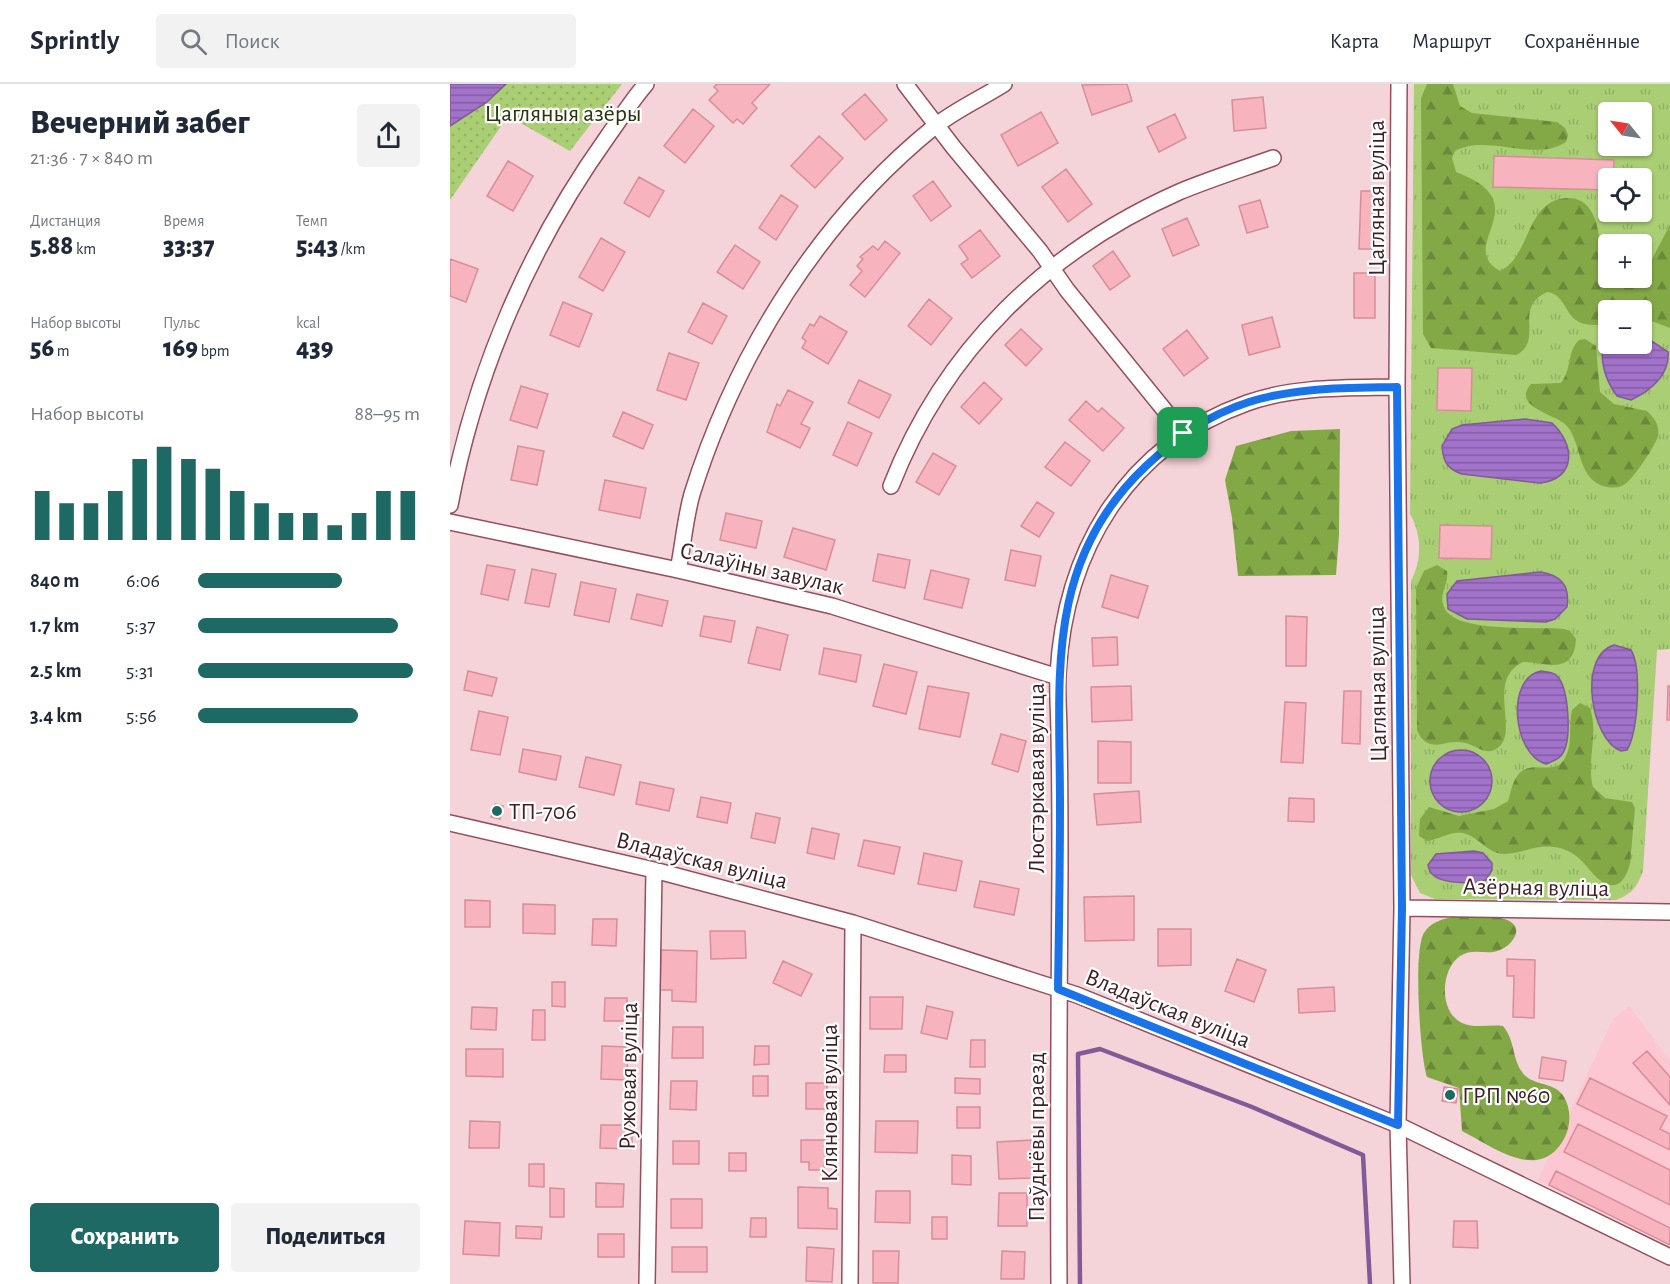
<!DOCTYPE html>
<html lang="ru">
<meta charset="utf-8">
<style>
body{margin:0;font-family:"Alegreya Sans",sans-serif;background:#f2f2f3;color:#1f2937;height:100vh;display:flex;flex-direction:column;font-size:22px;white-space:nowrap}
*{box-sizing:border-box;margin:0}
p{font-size:20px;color:#747a83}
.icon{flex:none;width:33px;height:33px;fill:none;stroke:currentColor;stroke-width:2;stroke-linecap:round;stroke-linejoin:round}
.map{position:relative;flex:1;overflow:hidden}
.side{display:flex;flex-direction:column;background:#fff;width:450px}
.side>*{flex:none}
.needle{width:39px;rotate:300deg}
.buttons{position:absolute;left:1148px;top:18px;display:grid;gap:12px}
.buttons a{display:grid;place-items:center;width:54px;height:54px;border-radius:6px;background:#fff;box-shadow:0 2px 4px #0004;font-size:30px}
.pin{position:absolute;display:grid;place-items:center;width:51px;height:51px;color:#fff;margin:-26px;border-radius:12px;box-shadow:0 3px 9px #0006}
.round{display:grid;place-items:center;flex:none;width:63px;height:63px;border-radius:6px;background:#f2f2f3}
.head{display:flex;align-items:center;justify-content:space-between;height:102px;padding:0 30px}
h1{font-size:33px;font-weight:800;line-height:45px}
.stats{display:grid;grid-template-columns:repeat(3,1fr);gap:9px;height:102px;padding:6px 30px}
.stats div{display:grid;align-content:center}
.stats b{font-size:26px;font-weight:800}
.stats small{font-size:16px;font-weight:400}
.stats p{font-size:16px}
.chart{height:168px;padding:12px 30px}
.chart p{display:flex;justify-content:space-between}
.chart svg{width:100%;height:108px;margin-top:6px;stroke:#1e6963;stroke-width:6}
.primary-button{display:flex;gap:12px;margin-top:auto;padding:12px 30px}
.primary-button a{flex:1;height:69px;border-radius:6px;background:#1e6963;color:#fff;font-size:24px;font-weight:800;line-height:69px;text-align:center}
.primary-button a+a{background:#f2f2f3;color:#1f2937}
ul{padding:0 30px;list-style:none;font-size:20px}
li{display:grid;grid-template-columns:96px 72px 1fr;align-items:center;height:45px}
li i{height:15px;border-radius:8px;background:#1e6963}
header{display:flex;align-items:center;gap:36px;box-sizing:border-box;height:84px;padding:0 30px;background:#fff;border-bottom:2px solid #e0e1e3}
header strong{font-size:28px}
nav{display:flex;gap:33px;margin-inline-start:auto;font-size:21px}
.search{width:420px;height:54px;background:#f2f2f3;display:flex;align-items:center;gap:15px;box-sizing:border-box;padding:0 21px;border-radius:6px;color:#747a83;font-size:22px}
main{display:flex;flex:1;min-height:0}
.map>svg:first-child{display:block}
</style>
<header>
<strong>Sprintly</strong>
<div class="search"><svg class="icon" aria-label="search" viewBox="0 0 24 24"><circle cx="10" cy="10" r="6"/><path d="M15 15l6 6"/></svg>Поиск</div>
<nav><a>Карта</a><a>Маршрут</a><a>Сохранённые</a></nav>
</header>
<main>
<section class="side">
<div class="head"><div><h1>Вечерний забег</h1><p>21:36 · 7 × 840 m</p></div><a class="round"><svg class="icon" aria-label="share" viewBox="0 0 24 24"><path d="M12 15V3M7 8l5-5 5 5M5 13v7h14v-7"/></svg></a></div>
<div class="stats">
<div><p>Дистанция</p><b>5.88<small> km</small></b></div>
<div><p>Время</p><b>33:37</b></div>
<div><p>Темп</p><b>5:43<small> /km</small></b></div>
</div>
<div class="stats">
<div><p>Набор высоты</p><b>56<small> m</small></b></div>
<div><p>Пульс</p><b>169<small> bpm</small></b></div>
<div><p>kcal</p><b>439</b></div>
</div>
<div class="chart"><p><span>Набор высоты</span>88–95 m</p>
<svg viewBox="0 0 160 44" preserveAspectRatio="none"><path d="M5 44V24M15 44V29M25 44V29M35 44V24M45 44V11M55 44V6M65 44V11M75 44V15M85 44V24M95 44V29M105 44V33M115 44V33M125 44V38M135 44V33M145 44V24M155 44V24"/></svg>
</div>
<ul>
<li><b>840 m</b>6:06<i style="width:65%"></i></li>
<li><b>1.7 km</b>5:37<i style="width:90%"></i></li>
<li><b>2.5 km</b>5:31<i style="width:97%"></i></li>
<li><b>3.4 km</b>5:56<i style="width:72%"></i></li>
</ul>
<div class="primary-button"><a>Сохранить</a><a>Поделиться</a></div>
</section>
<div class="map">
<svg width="1220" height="1200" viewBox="0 0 1220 1200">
<defs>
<pattern id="grass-tufts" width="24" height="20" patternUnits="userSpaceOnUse" patternTransform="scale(1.5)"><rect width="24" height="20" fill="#a9ce74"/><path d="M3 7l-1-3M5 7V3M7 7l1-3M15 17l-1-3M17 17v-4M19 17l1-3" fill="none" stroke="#92b064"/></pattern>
<pattern id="forest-firs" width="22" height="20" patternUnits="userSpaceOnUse" patternTransform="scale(1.5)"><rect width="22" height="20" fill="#83a947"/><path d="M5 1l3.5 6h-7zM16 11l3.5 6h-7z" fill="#6c893b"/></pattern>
<pattern id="park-dots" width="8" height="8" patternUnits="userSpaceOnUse" patternTransform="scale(1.5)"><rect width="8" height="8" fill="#a9ce74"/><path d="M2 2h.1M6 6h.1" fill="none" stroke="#92b064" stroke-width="1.8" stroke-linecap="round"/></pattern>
<pattern id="water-rules" width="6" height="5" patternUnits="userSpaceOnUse" patternTransform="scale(1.5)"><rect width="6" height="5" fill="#a173ca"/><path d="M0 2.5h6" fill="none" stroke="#845ea4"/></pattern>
</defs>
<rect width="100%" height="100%" fill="#f5d4d9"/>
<path fill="#fcc7d0" d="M 1179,922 L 1220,977 L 1220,1161 L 1088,1096 L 1163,935 Z"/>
<path fill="url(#grass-tufts)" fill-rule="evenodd" d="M 964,0 L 1220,0 L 1220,565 L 1207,566 L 1193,787 C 1187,803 1182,810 1166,816 L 985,815 L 970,809 L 961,791 L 961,497 C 972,476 972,451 960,430 ZM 1158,28 L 1191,28 L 1191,62 L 1158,62 ZM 1158,94 L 1191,94 L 1191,128 L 1158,128 ZM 1158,160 L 1191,160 L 1191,194 L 1158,194 ZM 1158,226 L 1191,226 L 1191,260 L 1158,260 Z"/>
<path fill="url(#forest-firs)" d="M 977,0 L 1003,0 L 1010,22 L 1022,29 L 1107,38 L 1115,44 L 1118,51 L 1116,58 C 1084,79 1037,49 1005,67 L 1002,74 L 1006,88 C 1091,120 1004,161 1050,187 C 1082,172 1075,114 1119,114 C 1126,114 1134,117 1139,124 C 1148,136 1149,152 1151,168 C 1153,178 1158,183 1158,194 L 1191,194 L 1191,183 L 1202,175 L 1220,141 L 1220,244 L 1191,233 L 1191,226 L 1158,226 L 1158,239 C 1110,250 1122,210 1097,208 C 1062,224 1095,256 1066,271 L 981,264 L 973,250 L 971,14 Z
M 1135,255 L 1146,262 L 1150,308 L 1164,320 L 1197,327 C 1204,334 1210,341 1208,351 C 1207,360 1183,395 1175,400 C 1170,404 1163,404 1157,403 C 1126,397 1133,359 1116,341 C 1105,330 1061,323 1081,300 L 1111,299 C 1122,285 1117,267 1129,256 Z
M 890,345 L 889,451 L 886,491 L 788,492 L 782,434 L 775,396 L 786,362 L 841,347 Z
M 987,481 L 997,487 C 999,501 988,510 994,523 C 1004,550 1088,542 1114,545 L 1120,547 L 1126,555 C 1124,593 1094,578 1073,578 C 1034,597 1072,650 1046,665 C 1035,672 1026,661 1015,659 C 1008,657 1000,658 992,660 C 980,663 971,657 967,646 L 966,504 L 974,487 Z
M 1130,619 L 1140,624 C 1149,651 1136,677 1143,703 L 1155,714 L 1182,718 L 1185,724 L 1180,780 C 1177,790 1172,803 1160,801 C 1145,799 1135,774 1118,767 C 1092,756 1078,769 1054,770 C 1038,770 1028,752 1013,749 C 1000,747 990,755 977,757 L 969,752 L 970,735 L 979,723 L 1009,732 L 1044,725 L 1058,717 C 1061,708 1062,698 1068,691 C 1082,673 1106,695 1116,672 C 1123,658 1118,641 1122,626 Z
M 1001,833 C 1014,832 1070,827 1066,849 C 1064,857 1057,863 1050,866 C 1037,872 1024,863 1010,872 C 990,886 989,928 1012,939 C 1026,945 1039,940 1053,942 C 1065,956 1062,974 1072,988 C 1082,1003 1105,997 1114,1013 C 1121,1025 1121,1040 1115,1053 C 1091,1100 1045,1064 1012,1047 L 1009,1004 L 977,993 C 970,972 963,866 974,849 C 980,839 990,836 1001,833 Z"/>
<path fill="url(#park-dots)" d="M 0,0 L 172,0 L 120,67 L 58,32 L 0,116 Z"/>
<path fill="url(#water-rules)" stroke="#835a98" stroke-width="1.5" d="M 0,0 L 56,0 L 37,18 L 0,42 Z
M 1158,248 L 1158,260 L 1191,260 L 1191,250 L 1218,268 C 1220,291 1200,307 1181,316 L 1167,312 C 1153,293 1147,269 1158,248 Z
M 1075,335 L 1102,339 C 1125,360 1127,395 1090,399 L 1012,390 C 997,385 993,377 992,362 L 1002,345 L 1012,341 Z
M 1090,488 C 1111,491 1120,501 1117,523 L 1105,535 L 1096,538 L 1017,535 L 998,525 L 997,510 L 1007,497 Z
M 1164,561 L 1181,566 C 1192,584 1188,650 1177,666 L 1171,667 C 1141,656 1127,572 1164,561 Z
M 1091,587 C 1098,588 1104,588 1108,593 C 1119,606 1121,653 1114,667 C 1111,675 1103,677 1096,680 C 1063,671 1055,594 1091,587 Z
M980 697a31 31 0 1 1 62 0a31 31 0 1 1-62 0Z
M 1024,767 L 1033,769 L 1042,779 L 1042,786 L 1036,796 C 1020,800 980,802 978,781 L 986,770 Z"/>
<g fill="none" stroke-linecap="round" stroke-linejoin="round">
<path stroke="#835a98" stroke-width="4.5" d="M 630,1200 L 628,970 L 650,965 L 802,1023 L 913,1071 L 920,1200"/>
</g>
<path fill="#f7b3be" stroke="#d88d9b" stroke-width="1.5" d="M 267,0 L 320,0 L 302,19 L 307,24 L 293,40 L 287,35 L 283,39 L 259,16 L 268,7 L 264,3 Z
M 677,0 L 682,17 L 642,31 L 632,1 Z
M 415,10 L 437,36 L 415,56 L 392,30 Z
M 813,13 L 816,44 L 784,47 L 782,16 Z
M 243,25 L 264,42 L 235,79 L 214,62 Z
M 591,28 L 608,59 L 568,82 L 551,51 Z
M 725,30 L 736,54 L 709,68 L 697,43 Z
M 369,52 L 393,74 L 365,104 L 341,82 Z
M 1044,72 L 1164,76 L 1163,94 L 1158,94 L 1158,106 L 1043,103 Z
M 58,77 L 83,92 L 63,127 L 37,112 Z
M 616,85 L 642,120 L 618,138 L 592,103 Z
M 189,93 L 214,107 L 199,133 L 174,119 Z
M 483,97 L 501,122 L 481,137 L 463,112 Z
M 911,107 L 927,107 L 926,165 L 909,165 Z
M 331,111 L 348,122 L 326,156 L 309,144 Z
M 810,116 L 818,143 L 797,149 L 789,122 Z
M 737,134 L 749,161 L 723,172 L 712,145 Z
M 530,146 L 550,172 L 522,194 L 511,180 L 518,175 L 509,162 Z
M 151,154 L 175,168 L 153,207 L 129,193 Z
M 435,157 L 450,169 L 415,213 L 400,201 L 412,187 L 407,182 L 413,175 L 410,173 L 423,162 L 428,166 Z
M 285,161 L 310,178 L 293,205 L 267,188 Z
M 663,167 L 680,192 L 660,206 L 643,182 Z
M 0,175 L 28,185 L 16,218 L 0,212 Z
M 904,189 L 925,189 L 925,234 L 904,234 Z
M 479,215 L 502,234 L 481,261 L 458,242 Z
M 113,218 L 142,230 L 129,263 L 100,251 Z
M 253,219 L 277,232 L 262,260 L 238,248 Z
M 370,232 L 397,248 L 378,280 L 352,264 L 356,257 L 352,254 L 360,240 L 364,242 Z
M 822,233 L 830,263 L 799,271 L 792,241 Z
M 571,245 L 592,265 L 576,282 L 555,261 Z
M 737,246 L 758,274 L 734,292 L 713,265 Z
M 219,269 L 249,279 L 236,316 L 207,306 Z
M 988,284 L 1022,284 L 1021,327 L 987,326 Z
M 409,296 L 441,311 L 429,334 L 398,319 Z
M 534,298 L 552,315 L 529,340 L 511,323 Z
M 71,302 L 98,310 L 87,344 L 60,336 Z
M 338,306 L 363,318 L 351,340 L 360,344 L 350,364 L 317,348 L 327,320 L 330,322 Z
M 636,317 L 648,328 L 652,324 L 674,344 L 653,367 L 619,336 Z
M 173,328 L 203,341 L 193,365 L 163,352 Z
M 398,338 L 422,349 L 407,382 L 383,371 Z
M 615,358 L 640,377 L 621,402 L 595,383 Z
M 68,362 L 94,367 L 87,401 L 61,396 Z
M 483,369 L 506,382 L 489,411 L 466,398 Z
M 155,396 L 196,404 L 190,434 L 149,426 Z
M 587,418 L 604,429 L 589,453 L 571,442 Z
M 276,429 L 312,437 L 306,464 L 270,456 Z
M 990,441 L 1042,442 L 1041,475 L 989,474 Z
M 343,444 L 385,456 L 376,486 L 334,473 Z
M 561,466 L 591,472 L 585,502 L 555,496 Z
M 428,470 L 460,476 L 455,504 L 423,497 Z
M 37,481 L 65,486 L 58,516 L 31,510 Z
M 82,485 L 106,490 L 99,523 L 75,519 Z
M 481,486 L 519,495 L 512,524 L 474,515 Z
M 661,491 L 698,502 L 688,534 L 652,523 Z
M 131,498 L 166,505 L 159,538 L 124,531 Z
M 187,510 L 218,517 L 212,542 L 181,535 Z
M 254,532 L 285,537 L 281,558 L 250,552 Z
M 836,532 L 857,533 L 856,582 L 836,582 Z
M 307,543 L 338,551 L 330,586 L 298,579 Z
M 667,553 L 668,581 L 643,582 L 642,554 Z
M 374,564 L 411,571 L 406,598 L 369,590 Z
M 434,580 L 467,588 L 456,630 L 423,622 Z
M 18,587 L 47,594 L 42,612 L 14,606 Z
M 478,602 L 519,609 L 510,653 L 469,645 Z
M 681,602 L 682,636 L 642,638 L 641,603 Z
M 1218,602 L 1220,602 L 1220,636 L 1217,636 Z
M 894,607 L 911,607 L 910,660 L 892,659 Z
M 835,618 L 856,619 L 853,679 L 831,678 Z
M 29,627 L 58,633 L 50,671 L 21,666 Z
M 551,650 L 576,657 L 568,688 L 542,680 Z
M 648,657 L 681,658 L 681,699 L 648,699 Z
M 73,665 L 111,672 L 106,696 L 69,688 Z
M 136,673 L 171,681 L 164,711 L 129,703 Z
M 190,698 L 224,705 L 219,727 L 186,720 Z
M 689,707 L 691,738 L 647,741 L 644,710 Z
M 251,713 L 281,719 L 277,739 L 247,733 Z
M 839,714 L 864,715 L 864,738 L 838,737 Z
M 45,720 L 53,722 L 50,735 L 41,733 Z
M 306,729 L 330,734 L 325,759 L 301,754 Z
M 362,744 L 389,750 L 384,775 L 357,769 Z
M 414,756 L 450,763 L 444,790 L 408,782 Z
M 474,769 L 512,777 L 506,807 L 468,800 Z
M 530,797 L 569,805 L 564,831 L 524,823 Z
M 684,812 L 684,856 L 635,857 L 634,813 Z
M 15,816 L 40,817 L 40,843 L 15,843 Z
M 73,820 L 105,821 L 105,850 L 73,849 Z
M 143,835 L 167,835 L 166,862 L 142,861 Z
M 708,845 L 741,845 L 741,881 L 708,882 Z
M 260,847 L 295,847 L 296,874 L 261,875 Z
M 211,866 L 247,867 L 246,918 L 222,917 L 222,906 L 210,906 Z
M 787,875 L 816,886 L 804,918 L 775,907 Z
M 1057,875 L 1085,876 L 1084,934 L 1063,933 L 1064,892 L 1057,892 Z
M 333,877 L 362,890 L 351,912 L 323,899 Z
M 102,898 L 115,898 L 115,923 L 102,922 Z
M 884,903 L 885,927 L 849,929 L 848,905 Z
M 420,913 L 453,913 L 452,945 L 420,945 Z
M 155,914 L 177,914 L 177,937 L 154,937 Z
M 477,922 L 503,928 L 497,955 L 471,949 Z
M 22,923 L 47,924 L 46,946 L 21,945 Z
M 83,926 L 95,926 L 95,956 L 82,956 Z
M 223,943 L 253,943 L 253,974 L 222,974 Z
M 521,956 L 535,956 L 535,983 L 520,983 Z
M 152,962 L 178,963 L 177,996 L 151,995 Z
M 305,962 L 319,962 L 319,980 L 304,981 Z
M 16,965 L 53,965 L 53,993 L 16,992 Z
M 1197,967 L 1220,993 L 1220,1021 L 1183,979 Z
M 435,971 L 456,971 L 456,988 L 434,988 Z
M 1092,973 L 1116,977 L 1113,997 L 1089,994 Z
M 303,992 L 318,992 L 318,1012 L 303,1012 Z
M 505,994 L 530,995 L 530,1010 L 505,1009 Z
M 1140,994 L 1217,1032 L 1210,1045 L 1220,1050 L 1220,1066 L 1127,1020 Z
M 221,997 L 247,997 L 246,1026 L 220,1025 Z
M 356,999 L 377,999 L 377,1025 L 356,1025 Z
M 994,1003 L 1008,1005 L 1006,1019 L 992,1017 Z
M 507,1023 L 530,1023 L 530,1044 L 507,1044 Z
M 20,1037 L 50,1038 L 49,1064 L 19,1064 Z
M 426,1037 L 468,1037 L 467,1069 L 425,1068 Z
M 1128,1040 L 1220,1086 L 1220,1121 L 1114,1068 Z
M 151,1041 L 182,1041 L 182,1065 L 150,1064 Z
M 351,1056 L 385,1056 L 384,1079 L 374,1079 L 374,1086 L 359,1086 L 359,1078 L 351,1078 Z
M 581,1056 L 583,1094 L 549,1095 L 547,1058 Z
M 223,1057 L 249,1057 L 249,1080 L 223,1080 Z
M 279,1069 L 296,1069 L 296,1087 L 279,1087 Z
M 502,1071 L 521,1072 L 521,1101 L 502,1100 Z
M 79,1080 L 94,1080 L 94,1103 L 79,1102 Z
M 1106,1087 L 1220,1144 L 1220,1161 L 1099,1101 Z
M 146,1099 L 174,1100 L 173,1123 L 146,1123 Z
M 348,1103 L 378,1104 L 378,1124 L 387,1125 L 387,1145 L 348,1144 Z
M 100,1104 L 114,1105 L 114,1133 L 100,1133 Z
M 426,1107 L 460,1107 L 460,1139 L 425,1138 Z
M 549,1109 L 577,1109 L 577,1142 L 548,1142 Z
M 221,1115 L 252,1115 L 252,1144 L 221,1144 Z
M 482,1133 L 497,1133 L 497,1155 L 482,1155 Z
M 301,1134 L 316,1134 L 316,1153 L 300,1153 Z
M 15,1137 L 50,1139 L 49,1172 L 13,1170 Z
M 1004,1137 L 1027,1137 L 1028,1164 L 1003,1163 Z
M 66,1142 L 92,1143 L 91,1155 L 66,1154 Z
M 148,1150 L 174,1150 L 174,1173 L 148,1173 Z
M 222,1163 L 257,1163 L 257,1188 L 222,1188 Z
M 357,1163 L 384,1165 L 382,1198 L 356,1197 Z
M 423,1167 L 449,1167 L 448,1199 L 423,1199 Z
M 552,1167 L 575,1168 L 574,1195 L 551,1195 Z"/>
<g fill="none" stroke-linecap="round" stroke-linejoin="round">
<g stroke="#944f5e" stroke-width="18">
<path id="minor" d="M 455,0 L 504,64 L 590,167 L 617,206 L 733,349
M 949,0 L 947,303 L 952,824 L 948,1041 L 952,1200
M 441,402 C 494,266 596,167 729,108 C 760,95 792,85 823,74
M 0,421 C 25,288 80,161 158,52 C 171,34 182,16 196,0
M 0,438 L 228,486 L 382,522 L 608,593
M 228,486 C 233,462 235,435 242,410 C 286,270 369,136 484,43 C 505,26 532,14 554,0
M 0,739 L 204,786 L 403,839 L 627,911 L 948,1041 L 1220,1173
M 952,824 L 1220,828
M 197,1200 L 204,786
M 400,1200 L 403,839
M 609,1200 C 608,1062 609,924 610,786 C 610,741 610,696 609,652 C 609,631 607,610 608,590 C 615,465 677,362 797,319 C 845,302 897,304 947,303"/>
</g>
<use href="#minor" stroke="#fff" stroke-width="15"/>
</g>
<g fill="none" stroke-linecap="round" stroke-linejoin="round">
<g stroke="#fff" stroke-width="12">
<path id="route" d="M 947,303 L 952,824 L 948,1041 L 608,905 C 609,844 610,782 610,720 C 610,593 594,478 696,382 C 727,353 758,331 799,318 C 847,303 897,304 947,303 Z"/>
</g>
<use href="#route" stroke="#1a73e8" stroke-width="8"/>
</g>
<g fill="#1e6963" stroke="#fff" stroke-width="2">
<circle cx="47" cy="727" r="6"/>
<circle cx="1000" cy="1011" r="6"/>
</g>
<g text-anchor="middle" stroke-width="4.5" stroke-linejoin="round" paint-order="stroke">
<g font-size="24" fill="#26350c" stroke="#fff">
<text x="113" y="37">Цагляныя азёры</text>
</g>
<g font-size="24" fill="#3d1f25" stroke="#fff">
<text transform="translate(926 114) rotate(-90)" y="8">Цагляная вуліца</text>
<text transform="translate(312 484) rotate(13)" y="8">Салаўіны завулак</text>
<text transform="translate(927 600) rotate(-91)" y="8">Цагляная вуліца</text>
<text transform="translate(586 694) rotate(-90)" y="8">Люстэркавая вуліца</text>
<text transform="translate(252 776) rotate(14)" y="8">Владаўская вуліца</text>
<text transform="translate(1086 803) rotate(1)" y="8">Азёрная вуліца</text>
<text transform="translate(718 924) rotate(22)" y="8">Владаўская вуліца</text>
<text transform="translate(178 992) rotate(-89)" y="8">Ружовая вуліца</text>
<text transform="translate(379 1019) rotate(-90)" y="8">Кляновая вуліца</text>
<text transform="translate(586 1053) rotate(-90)" y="8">Паўднёвы праезд</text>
</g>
<g font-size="24" fill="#3d1f25" stroke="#fff" text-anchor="start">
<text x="59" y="735">ТП-706</text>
<text x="1012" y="1019">ГРП №60</text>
</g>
</g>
</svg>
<div class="buttons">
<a><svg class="needle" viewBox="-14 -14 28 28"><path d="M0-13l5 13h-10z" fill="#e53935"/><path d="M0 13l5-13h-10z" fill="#747a83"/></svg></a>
<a><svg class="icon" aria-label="locate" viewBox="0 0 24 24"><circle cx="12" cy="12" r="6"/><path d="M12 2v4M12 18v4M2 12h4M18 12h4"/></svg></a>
<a>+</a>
<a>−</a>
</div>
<div class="pin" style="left:733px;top:349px;background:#1e9e55"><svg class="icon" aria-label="arrive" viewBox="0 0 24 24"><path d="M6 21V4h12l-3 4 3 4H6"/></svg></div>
</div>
</main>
